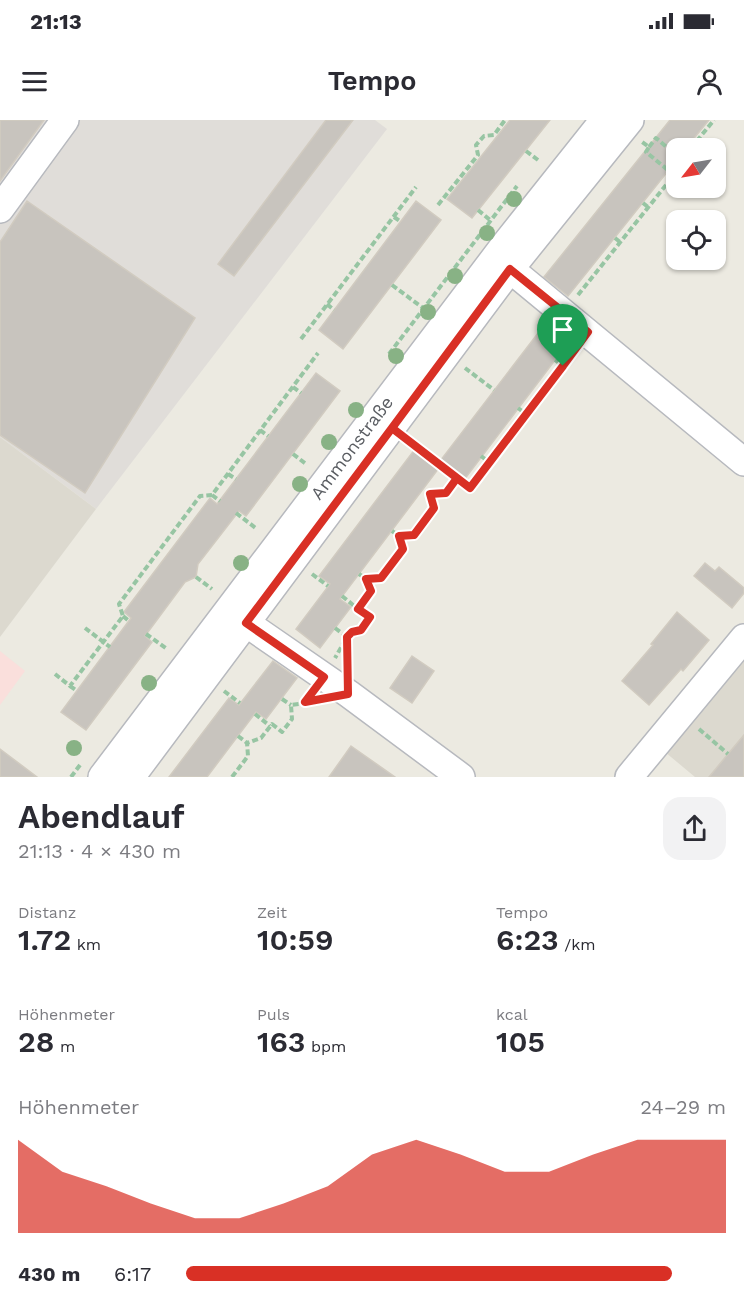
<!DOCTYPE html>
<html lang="de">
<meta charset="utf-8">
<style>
body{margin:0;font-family:"Work Sans",sans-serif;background:#f2f2f3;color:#2b2b33;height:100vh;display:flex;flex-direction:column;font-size:22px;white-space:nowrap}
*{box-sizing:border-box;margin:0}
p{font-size:20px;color:#7c7c81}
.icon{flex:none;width:33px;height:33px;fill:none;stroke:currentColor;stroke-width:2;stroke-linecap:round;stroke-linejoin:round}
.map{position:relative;height:657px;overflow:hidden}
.drawer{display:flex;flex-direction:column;background:#fff;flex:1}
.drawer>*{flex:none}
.needle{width:39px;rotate:239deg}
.fabs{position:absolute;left:666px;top:18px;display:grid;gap:12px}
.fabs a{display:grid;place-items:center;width:60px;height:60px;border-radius:12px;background:#fff;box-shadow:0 2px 4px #0004;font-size:30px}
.pin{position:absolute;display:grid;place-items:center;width:51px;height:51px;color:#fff;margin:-62px -26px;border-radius:50% 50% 50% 0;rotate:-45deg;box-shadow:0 0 6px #0007}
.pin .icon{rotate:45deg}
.round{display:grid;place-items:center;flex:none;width:63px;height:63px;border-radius:18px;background:#f2f2f3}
.overview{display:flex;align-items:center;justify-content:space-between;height:102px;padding:0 18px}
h1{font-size:33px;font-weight:600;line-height:45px}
.stats{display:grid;grid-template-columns:repeat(3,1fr);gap:9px;height:102px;padding:6px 18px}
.stats div{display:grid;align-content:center}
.stats b{font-size:30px;font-weight:600}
.stats small{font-size:16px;font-weight:400}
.stats p{font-size:16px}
.chart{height:168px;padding:12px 18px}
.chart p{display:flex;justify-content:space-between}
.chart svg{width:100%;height:108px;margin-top:6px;fill:#d93025;opacity:.7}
ul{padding:0 18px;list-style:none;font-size:20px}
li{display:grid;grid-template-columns:96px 72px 1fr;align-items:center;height:45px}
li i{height:15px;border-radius:8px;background:#d93025}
.status{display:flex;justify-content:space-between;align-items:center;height:42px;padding:0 30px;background:#fff;direction:ltr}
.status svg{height:16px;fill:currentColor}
header{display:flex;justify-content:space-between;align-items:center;height:78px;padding:0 18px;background:#fff;font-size:27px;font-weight:600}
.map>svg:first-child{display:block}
</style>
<div class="status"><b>21:13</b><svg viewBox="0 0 49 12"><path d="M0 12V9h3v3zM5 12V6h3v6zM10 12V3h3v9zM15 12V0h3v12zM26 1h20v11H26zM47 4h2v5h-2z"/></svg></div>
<header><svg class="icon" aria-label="menu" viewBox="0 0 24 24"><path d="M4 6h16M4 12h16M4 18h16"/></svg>Tempo<svg class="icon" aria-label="person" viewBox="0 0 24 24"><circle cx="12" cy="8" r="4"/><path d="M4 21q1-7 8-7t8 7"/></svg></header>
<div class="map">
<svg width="744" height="657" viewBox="0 0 744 657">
<rect width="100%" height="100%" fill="#eceae1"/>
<path fill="#e0ddd9" d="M 0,0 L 375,0 L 387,9 L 96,389 L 0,317 Z"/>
<path fill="#dcd9cf" d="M 0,317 L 96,389 L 0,517 Z
M 744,538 L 744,657 L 695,657 L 665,632 Z"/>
<path fill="#fadfdc" d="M 0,531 L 25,551 L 0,585 Z"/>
<path fill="#c8c4be" stroke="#d1cbc0" stroke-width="1.5" d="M 0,0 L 44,0 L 0,61 Z
M 326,0 L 353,0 L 234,156 L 218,144 Z
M 510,0 L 550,0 L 472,98 L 447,79 Z
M 670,0 L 709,0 L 686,28 L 676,28 L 676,41 L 568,176 L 544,157 Z
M 27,81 L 195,198 L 85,373 L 0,315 L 0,122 Z
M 416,81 L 441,100 L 343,229 L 319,210 Z
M 548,200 L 571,219 L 464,360 L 440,341 Z
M 316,253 L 340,271 L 246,396 L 239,391 L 198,444 L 196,457 L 185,462 L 145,516 L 152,522 L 86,610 L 61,592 L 131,498 L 124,492 L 210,378 L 217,384 Z
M 415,329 L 439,348 L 340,479 L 351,487 L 320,528 L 296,509 L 330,464 L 319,456 Z
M 705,443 L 715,451 L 719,447 L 744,468 L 744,473 L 732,488 L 694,456 Z
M 677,492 L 709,520 L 683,551 L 681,549 L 649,585 L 622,561 L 653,525 L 651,524 Z
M 412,536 L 434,551 L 412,583 L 390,568 Z
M 273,541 L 297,558 L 266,599 L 256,592 L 207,657 L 169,657 L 229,578 L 239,585 Z
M 744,615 L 744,657 L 709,657 L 728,634 Z
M 351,626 L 395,657 L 329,657 Z
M 0,629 L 37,657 L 0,657 Z"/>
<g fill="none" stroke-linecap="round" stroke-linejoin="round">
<g stroke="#b7b9be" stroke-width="30">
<path id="minor" d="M 0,89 L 65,0
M 510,149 L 744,342
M 246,503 L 349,574 L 461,657
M 102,657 L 503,127 L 604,0
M 131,657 L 510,149 L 630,0
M 629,657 L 744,518"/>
</g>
<path stroke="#97c5a3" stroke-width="4" stroke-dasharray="6 3" stroke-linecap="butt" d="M 649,27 L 656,18 L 676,35
M 691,28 L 714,0
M 526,31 L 538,40
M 643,83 L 648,87
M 438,85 L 478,35 L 476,25 L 484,16 L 494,15 L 505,0
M 478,90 L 490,100
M 394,97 L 401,102
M 615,118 L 620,122
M 392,165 L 423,188
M 578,175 L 674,55 L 646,32 L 649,27 L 642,22
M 327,184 L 334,190
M 301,219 L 416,67
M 389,234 L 517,66
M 555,240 L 563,246
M 465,248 L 494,270
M 293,267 L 301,273
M 518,288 L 526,294
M 260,310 L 268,316
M 410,322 L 457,358
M 293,334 L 306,344
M 481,336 L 489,342
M 228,354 L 236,359
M 212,375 L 220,381
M 236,393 L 257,409
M 392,411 L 399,416
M 312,454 L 328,466
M 359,454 L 366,459
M 196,457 L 212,469
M 342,476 L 358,489
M 123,496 L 129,501
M 85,508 L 110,527
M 335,508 L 347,517 L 335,538
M 146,514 L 167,529
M 348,546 L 347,517 L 352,512 L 361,509 L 370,497 L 358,489 L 371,471 L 366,459 L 381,458 L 403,430 L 399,416 L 414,415 L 434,388 L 430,374 L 446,373 L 457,358 L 470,368 L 573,232
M 55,554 L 70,566 L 123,496 L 119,484 L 200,376 L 212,375 L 318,233
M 70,566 L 77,571
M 224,571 L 240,583
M 282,579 L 291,585
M 305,583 L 316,580
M 255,594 L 270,606
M 699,609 L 728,634
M 238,616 L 247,623
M 71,657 L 80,645
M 232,657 L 248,636 L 247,623 L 261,618 L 272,604 L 282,612 L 292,599 L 291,585 L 305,583 L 311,574"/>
<use href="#minor" stroke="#fff" stroke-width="27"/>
</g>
<g fill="#88b285">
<circle cx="514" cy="79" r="8"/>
<circle cx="487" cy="113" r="8"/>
<circle cx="455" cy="156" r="8"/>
<circle cx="428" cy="192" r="8"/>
<circle cx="396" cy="236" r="8"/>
<circle cx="356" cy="290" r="8"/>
<circle cx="329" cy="322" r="8"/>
<circle cx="300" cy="364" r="8"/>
<circle cx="241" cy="443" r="8"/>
<circle cx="149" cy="563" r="8"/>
<circle cx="74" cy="628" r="8"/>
</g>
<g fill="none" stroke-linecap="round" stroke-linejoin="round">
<g stroke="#fff" stroke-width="12">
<path id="route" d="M 563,246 L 470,368 C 444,348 418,328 392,308 L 246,503 L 324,557 L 305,582 L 348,574 L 347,517 L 352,512 L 361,510 L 370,497 L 358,489 L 371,471 L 366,459 L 381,458 L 403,429 L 399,416 L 414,415 L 434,388 L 430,374 L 446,373 L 457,358 L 392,308 L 510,149 L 588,212 L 563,246"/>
</g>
<use href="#route" stroke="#d93025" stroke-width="8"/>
</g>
<g text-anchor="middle" stroke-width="6" stroke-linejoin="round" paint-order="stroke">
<g font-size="18" fill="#5a5d62" stroke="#fff">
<text transform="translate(352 328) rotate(-53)" y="6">Ammonstraße</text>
</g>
</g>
</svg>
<div class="fabs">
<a><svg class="needle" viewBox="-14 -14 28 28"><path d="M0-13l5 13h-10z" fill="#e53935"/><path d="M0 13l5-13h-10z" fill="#7c7c81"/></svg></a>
<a><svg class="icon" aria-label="locate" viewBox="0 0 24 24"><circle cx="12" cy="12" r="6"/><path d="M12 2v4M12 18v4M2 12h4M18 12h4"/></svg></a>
</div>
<div class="pin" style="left:563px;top:246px;background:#1e9e55"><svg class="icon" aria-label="arrive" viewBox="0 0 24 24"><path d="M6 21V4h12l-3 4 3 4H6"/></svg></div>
</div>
<section class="drawer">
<div class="overview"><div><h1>Abendlauf</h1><p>21:13 · 4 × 430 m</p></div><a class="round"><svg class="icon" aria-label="share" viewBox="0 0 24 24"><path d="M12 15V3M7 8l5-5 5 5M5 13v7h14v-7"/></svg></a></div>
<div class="stats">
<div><p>Distanz</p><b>1.72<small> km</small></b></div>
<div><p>Zeit</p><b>10:59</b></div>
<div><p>Tempo</p><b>6:23<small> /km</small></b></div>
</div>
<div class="stats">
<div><p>Höhenmeter</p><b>28<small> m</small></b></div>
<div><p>Puls</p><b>163<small> bpm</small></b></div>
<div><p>kcal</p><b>105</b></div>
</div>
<div class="chart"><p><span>Höhenmeter</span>24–29 m</p>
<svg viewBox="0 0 160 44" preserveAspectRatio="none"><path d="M0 44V6L10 19L20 25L30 32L40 38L50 38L60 32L70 25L80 12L90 6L100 12L110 19L120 19L130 12L140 6L150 6L160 6V44z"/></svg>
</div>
<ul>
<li><b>430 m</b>6:17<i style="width:90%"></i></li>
</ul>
</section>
